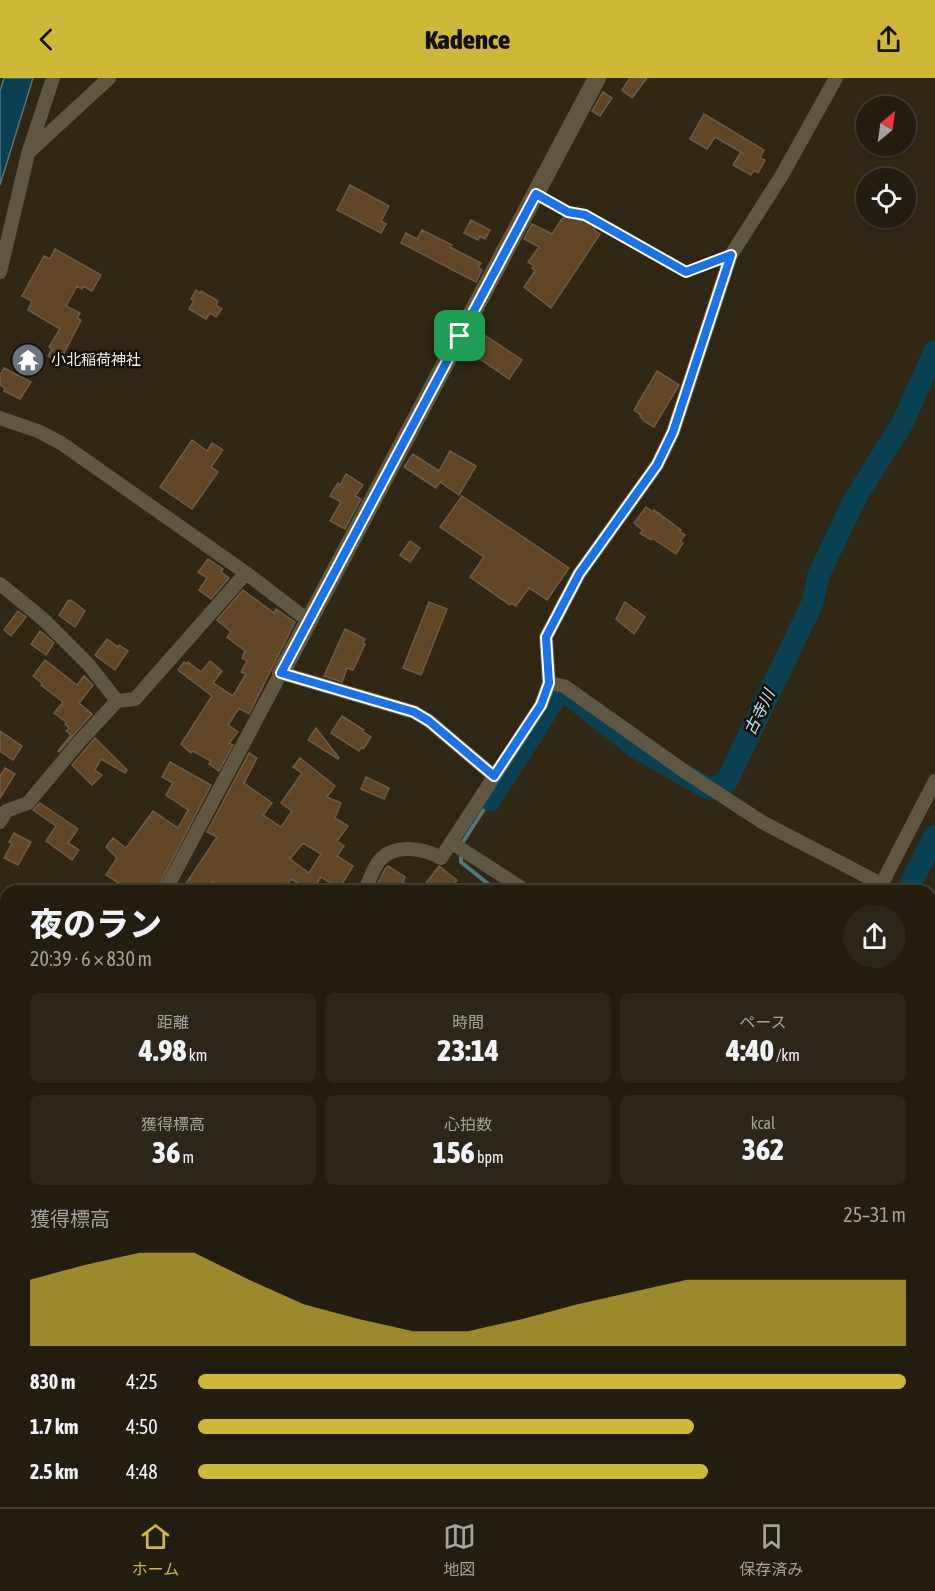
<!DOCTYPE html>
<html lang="ja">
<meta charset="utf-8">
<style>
body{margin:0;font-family:"Asap Condensed","Noto Sans JP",sans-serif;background:#2b2618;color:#f1f3f6;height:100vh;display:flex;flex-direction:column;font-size:22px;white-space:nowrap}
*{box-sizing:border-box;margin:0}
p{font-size:20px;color:#a3a29e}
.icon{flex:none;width:33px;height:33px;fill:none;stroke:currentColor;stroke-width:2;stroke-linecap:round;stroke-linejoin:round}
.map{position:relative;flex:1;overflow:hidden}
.side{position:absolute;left:0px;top:807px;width:936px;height:622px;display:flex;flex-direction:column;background:#231d0f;border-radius:18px 18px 0 0;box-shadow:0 2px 4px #0004,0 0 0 2px #403b2f}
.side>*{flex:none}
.needle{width:39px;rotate:29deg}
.buttons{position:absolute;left:856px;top:18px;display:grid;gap:12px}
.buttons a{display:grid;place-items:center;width:60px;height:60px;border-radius:50%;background:#231d0f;box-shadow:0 2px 4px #0004,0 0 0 2px #403b2f;font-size:30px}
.pin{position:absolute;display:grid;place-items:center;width:51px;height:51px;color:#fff;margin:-26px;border-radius:12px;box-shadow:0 3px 9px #0006}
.round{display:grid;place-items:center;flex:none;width:63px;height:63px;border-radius:32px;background:#2b2618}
.headline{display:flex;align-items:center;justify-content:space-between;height:102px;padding:0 30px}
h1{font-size:33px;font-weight:800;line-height:45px}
.figures{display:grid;grid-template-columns:repeat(3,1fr);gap:9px;height:102px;padding:6px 30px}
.figures div{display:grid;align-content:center;border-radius:9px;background:#2b2618;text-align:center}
.figures b{font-size:30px;font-weight:800}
.figures small{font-size:16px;font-weight:400}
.figures p{font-size:16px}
.chart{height:168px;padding:12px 30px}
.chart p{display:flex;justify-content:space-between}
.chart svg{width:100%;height:108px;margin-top:6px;fill:#cfb837;opacity:.7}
ul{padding:0 30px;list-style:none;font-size:20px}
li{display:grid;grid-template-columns:96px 72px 1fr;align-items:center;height:45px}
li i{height:15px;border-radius:8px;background:#cfb837}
header{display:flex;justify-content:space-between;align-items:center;height:78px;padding:0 30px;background:#cfb837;color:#111;font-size:27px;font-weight:800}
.tab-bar{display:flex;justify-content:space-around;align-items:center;height:84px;border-top:2px solid #403b2f;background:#231d0f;font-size:16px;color:#a3a29e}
.tab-bar a{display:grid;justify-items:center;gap:3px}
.tab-bar .selected{color:#cfb837}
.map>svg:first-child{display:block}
</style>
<header><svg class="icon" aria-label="back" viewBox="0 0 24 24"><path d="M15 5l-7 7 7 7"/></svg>Kadence<svg class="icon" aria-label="share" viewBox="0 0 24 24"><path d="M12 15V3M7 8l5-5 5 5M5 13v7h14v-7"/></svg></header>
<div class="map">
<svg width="935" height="1429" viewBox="0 0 935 1429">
<rect width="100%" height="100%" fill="#2f2714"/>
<path fill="#0a4152" stroke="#50767e" stroke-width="1.5" d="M 4,0 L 33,0 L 0,107 L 0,13 Z"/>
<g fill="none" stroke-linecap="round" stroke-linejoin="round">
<path stroke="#50767e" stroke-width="4" d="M 461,767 L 490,722
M 461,775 L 461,784 L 497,813"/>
<path stroke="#0a4152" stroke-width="22" d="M 490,722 L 559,614 L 566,614 L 637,670 L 709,711 L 726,705 L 812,526 L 819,496 L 856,419 L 902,346 L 935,273
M 907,813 L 935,758
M 570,1429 L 574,1424"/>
</g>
<path fill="#604624" stroke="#6b5c4a" stroke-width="1.5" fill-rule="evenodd" d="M 630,0 L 647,0 L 632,20 L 622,12 Z
M 603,14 L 612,20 L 600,38 L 592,33 Z
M 704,36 L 764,72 L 760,80 L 765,82 L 758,95 L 754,92 L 751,97 L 733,87 L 741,74 L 715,59 L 707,71 L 690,61 Z
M 350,107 L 389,128 L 381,143 L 386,146 L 381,155 L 337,132 Z
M 566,135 L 573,139 L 575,136 L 596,149 L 594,152 L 600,156 L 551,230 L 524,209 L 535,193 L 532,190 L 534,188 L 528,184 L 539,169 L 524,161 L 532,146 L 552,156 Z
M 471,142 L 490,152 L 485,161 L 480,158 L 478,162 L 464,155 Z
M 422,152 L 452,167 L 450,169 L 481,185 L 478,189 L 482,192 L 476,204 L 401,165 L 406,155 L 417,161 Z
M 55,171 L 101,197 L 92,213 L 83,208 L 82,211 L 77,208 L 66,228 L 80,235 L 77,240 L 81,242 L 59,285 L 48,278 L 52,271 L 49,269 L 60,251 L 28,232 L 32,223 L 22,218 L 44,178 L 50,181 Z
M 196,212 L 200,215 L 201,213 L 218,223 L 216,227 L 222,231 L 216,239 L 210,235 L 206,241 L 189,231 L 194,223 L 191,221 Z
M 480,254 L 522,282 L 509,301 L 467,272 Z
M 4,290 L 31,304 L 20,321 L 4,313 L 5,310 L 0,307 L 0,297 Z
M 657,293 L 679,307 L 654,349 L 644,343 L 640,338 L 641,337 L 634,332 Z
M 192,362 L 207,373 L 212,365 L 223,372 L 211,389 L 218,394 L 192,431 L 160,409 Z
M 450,373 L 476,388 L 459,417 L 440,404 L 436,410 L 404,389 L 413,376 L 439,393 Z
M 346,396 L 363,407 L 355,418 L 361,421 L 345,451 L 330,443 L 341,424 L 330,418 L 338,405 L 340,407 Z
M 462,418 L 569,490 L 547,522 L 529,510 L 516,528 L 511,525 L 510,527 L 470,499 L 484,479 L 440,449 Z
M 646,429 L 653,434 L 654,432 L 681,452 L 680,454 L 685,457 L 680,463 L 683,465 L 676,476 L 652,460 L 651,462 L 640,455 L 643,452 L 634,445 Z
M 410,463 L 420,470 L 410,484 L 400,477 Z
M 208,481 L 223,491 L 221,494 L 229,500 L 211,521 L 199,512 L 207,500 L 198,494 Z
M 243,512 L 274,535 L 276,531 L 295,544 L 249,636 L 239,630 L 228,647 L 238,654 L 229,665 L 233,667 L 219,693 L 209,686 L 211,683 L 193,673 L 191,675 L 181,666 L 212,618 L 178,592 L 184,584 L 187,586 L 188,584 L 201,594 L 210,583 L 222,593 L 213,605 L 233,618 L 246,596 L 241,594 L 247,583 L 242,580 L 245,573 L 227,559 L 231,554 L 217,542 Z
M 71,522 L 85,533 L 75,549 L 59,537 L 68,523 Z
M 429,524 L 447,531 L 421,597 L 403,590 Z
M 625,524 L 645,539 L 634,556 L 616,541 Z
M 18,533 L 26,539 L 11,558 L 4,552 Z
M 345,551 L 365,561 L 363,565 L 365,566 L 353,592 L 347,590 L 342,604 L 324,598 Z
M 40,553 L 54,565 L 46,577 L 31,566 Z
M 107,561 L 118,569 L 119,567 L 128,573 L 115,592 L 95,577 Z
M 45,582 L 77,607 L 84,598 L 93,607 L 79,625 L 92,636 L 59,674 L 58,673 L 71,657 L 66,653 L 69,650 L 65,646 L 66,644 L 54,635 L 63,624 L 41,607 L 42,605 L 33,598 Z
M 342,638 L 364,652 L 363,654 L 371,659 L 364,670 L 362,669 L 359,673 L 331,655 Z
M 316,650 L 339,680 L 338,681 L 308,662 Z
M 0,653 L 22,668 L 13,682 L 0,673 Z
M 95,660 L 127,692 L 125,695 L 101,681 L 95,692 L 102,697 L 92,707 L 72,687 Z
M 249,675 L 257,680 L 244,705 L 272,725 L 263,737 L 281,749 L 292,733 L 281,725 L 302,695 L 293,689 L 300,680 L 335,708 L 327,719 L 341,725 L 335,740 L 348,748 L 337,763 L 344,768 L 337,778 L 353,788 L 339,811 L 321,799 L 312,813 L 291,801 L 282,813 L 227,813 L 213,803 L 206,813 L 194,813 L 185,807 L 217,759 L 207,754 ZM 303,765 L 321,776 L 309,795 L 290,781 Z
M 170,684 L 211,707 L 156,813 L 115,813 L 119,805 L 106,797 L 117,780 L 106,769 L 113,760 L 126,770 L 153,733 L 178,750 L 188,732 L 166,717 L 173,705 L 162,699 Z
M 5,690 L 15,696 L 0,720 L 0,698 Z
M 366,699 L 389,710 L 384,721 L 361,711 Z
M 40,725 L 78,751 L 68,765 L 79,772 L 72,782 L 46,763 L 56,748 L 33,732 Z
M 14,755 L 31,764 L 18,787 L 4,780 L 12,766 L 9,764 Z
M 388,788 L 405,799 L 403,804 L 417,813 L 394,813 L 378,805 L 385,791 Z
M 439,788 L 457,802 L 448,813 L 420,813 Z"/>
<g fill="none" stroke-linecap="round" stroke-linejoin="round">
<path stroke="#958e7f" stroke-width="2" stroke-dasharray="3 4.5" stroke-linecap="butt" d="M 548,122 L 568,133 L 585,137 L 686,193 L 715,183
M 930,1114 L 935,1108
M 701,1429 L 705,1424"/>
<path stroke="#605743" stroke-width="14" d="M 29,74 L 109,0
M 0,194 L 28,76 L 53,0
M 0,340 L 38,353 L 61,365 L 246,495 L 309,543
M 0,506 L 43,541 L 89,587 L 117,623
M 549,605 L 564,608 L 687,695 L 762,744 L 881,806
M 0,744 L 6,733 L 28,725 L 79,664 L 117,623 L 135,621 L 246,495
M 452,765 L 526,813
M 165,813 L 281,595 L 414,634 L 429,643 L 494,698
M 364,813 C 369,804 373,791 379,783 C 394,765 424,770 441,780 L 541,627 L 549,605 L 546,559 L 579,496 L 657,387 L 673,354 L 731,177 L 782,97 L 836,0
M 878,813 L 935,703
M 0,1132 L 6,1120
M 0,1186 L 6,1190
M 930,1317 L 935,1312
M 242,1424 L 251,1429
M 83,1429 L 86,1424
M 349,1429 L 352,1424
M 683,1429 L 687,1424"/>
<path stroke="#605743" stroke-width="18" d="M 281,595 L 597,0
M 930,1279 L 935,1273
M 818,1429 L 822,1424"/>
</g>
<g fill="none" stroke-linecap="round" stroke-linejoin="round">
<g stroke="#fff" stroke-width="12">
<path id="route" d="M 536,116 L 568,134 L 585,137 L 686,194 L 731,177 L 673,354 L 657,387 L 579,496 L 546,559 L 549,605 L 541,627 L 494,698 L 429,643 L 414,634 L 281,595 Z"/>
</g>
<use href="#route" stroke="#1a73e8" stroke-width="8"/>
</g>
<defs>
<g id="temple-disc" transform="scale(1.725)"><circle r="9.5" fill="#6b7280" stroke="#141008"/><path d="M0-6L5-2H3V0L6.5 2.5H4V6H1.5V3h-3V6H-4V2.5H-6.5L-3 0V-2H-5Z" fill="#fff"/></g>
</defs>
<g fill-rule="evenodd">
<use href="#temple-disc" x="28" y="282"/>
</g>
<g text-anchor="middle" stroke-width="5" stroke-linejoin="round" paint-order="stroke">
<g font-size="15" fill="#f5f0e4" stroke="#141008" text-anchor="start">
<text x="51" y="287">小北稲荷神社</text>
</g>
<g font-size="16" font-style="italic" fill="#b5e4f6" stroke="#141008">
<text transform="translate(759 634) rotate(-64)" y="6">古寺川</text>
</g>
</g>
</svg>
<div class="buttons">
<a><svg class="needle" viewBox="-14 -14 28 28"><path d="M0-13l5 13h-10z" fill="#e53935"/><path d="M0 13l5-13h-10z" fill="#a3a29e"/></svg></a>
<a><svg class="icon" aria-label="locate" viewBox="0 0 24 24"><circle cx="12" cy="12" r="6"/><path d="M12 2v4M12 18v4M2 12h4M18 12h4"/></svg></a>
</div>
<div class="pin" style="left:460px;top:258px;background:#1e9e55"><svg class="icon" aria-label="arrive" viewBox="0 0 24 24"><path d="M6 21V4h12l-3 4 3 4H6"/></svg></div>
<section class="side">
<div class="headline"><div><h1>夜のラン</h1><p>20:39 · 6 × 830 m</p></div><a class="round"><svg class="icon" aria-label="share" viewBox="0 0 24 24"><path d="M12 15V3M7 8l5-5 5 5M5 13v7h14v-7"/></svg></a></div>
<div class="figures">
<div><p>距離</p><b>4.98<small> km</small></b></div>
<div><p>時間</p><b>23:14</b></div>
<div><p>ペース</p><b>4:40<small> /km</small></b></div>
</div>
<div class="figures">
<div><p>獲得標高</p><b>36<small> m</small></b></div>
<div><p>心拍数</p><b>156<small> bpm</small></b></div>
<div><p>kcal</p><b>362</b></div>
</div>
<div class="chart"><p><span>獲得標高</span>25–31 m</p>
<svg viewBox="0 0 160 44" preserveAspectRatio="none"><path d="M0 44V17L10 11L20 6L30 6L40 17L50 27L60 33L70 38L80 38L90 33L100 27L110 22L120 17L130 17L140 17L150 17L160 17V44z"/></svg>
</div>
<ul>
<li><b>830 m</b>4:25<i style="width:100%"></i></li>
<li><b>1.7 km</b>4:50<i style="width:70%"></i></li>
<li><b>2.5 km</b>4:48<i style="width:72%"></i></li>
</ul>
</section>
</div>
<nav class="tab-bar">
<a class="selected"><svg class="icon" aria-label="home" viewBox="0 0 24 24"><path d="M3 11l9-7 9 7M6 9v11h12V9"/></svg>ホーム</a>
<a><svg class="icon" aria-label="map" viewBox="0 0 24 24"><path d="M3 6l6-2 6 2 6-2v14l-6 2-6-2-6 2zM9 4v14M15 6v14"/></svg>地図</a>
<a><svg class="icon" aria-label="saved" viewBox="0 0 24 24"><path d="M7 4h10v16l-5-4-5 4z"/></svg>保存済み</a>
</nav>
